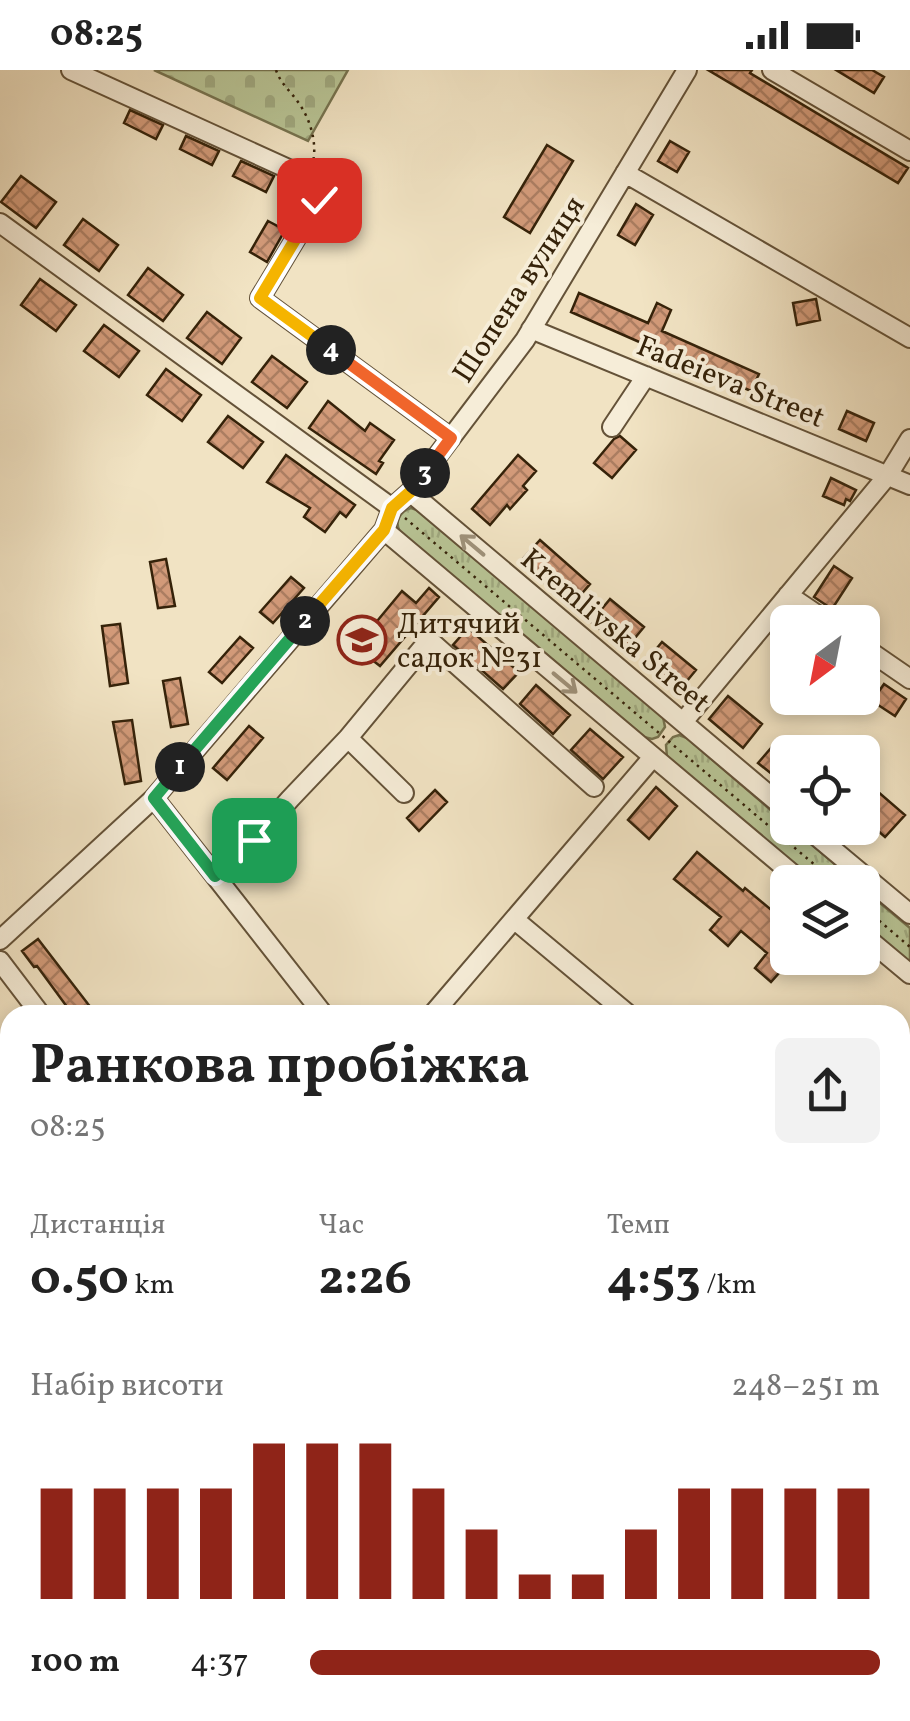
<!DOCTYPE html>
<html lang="uk">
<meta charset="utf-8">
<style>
body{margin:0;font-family:Vollkorn,serif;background:#f2f2f2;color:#222;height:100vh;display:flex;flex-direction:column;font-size:38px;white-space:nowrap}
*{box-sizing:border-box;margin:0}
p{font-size:32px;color:#767676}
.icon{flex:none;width:55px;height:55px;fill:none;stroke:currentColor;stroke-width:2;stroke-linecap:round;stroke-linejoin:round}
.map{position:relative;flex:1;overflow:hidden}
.panel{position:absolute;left:0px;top:935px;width:910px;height:718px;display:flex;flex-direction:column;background:#fff;border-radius:30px 30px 0 0;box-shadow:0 5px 15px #0003}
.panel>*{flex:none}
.needle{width:65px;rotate:212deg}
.controls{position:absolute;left:770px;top:535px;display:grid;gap:20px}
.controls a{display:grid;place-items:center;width:110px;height:110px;border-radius:15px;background:#fff;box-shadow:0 5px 15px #0003;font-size:50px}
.pin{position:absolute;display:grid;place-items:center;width:85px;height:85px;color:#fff;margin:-42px;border-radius:20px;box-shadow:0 5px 15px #0006}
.km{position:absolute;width:50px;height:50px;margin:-25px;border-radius:50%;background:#222;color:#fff;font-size:28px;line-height:50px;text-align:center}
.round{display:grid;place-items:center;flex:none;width:105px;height:105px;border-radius:15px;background:#f2f2f2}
.summary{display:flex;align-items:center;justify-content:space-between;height:170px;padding:0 30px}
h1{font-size:55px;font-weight:700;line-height:75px}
.metrics{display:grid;grid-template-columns:repeat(3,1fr);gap:15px;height:170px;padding:10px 30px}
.metrics div{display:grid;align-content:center}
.metrics b{font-size:50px;font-weight:700}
.metrics small{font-size:28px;font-weight:400}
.metrics p{font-size:28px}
.chart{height:280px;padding:20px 30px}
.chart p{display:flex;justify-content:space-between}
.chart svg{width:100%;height:180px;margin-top:10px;stroke:#8f2418;stroke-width:6}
ul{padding:0 30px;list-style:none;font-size:32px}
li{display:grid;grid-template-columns:160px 120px 1fr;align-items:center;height:75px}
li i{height:25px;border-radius:12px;background:#8f2418}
.status{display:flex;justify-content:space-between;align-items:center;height:70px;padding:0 50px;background:#fff;direction:ltr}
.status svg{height:28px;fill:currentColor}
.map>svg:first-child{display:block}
</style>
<div class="status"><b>08:25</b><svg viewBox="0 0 49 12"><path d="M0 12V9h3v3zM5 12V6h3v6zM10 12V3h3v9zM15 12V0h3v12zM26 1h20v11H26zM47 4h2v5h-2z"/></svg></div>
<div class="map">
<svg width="910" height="1651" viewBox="0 0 910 1651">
<defs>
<pattern id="grass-tufts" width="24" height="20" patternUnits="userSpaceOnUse" patternTransform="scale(2.5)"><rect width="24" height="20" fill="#b8c495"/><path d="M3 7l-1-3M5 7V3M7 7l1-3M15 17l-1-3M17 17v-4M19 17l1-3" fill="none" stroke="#9fa87f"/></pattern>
<pattern id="cemetery-stones" width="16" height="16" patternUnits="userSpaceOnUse" patternTransform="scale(2.5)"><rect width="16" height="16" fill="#b8c495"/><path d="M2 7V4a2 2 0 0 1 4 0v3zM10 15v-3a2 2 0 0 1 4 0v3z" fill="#9fa87f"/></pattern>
<pattern id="building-cross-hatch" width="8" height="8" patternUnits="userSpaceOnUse" patternTransform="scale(2.5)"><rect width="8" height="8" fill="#d29a79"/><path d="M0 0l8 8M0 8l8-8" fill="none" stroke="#ab7d61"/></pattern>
</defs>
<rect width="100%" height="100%" fill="#f1e3c3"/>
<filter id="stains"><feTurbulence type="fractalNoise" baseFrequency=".002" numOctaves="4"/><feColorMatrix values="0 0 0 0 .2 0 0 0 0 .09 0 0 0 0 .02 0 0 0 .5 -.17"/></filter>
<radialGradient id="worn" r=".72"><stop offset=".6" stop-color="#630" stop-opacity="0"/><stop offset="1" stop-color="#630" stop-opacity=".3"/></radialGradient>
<path fill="url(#grass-tufts)" stroke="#76734f" stroke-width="2.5" d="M 411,438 L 417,440 L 663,647 L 665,657 L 658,667 L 652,669 L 644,667 L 400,462 C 394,452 400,441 411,438 Z
M 679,665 L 687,668 L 787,754 L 788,758 L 792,758 L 856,812 L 813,812 L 667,687 L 666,675 L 673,667 Z
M 862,818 L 910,858 L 910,896 L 863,855 Z"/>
<path fill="url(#cemetery-stones)" stroke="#76734f" stroke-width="2.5" d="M 154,0 L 348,0 L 308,71 Z"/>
<path fill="url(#building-cross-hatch)" stroke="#352209" stroke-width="2.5" d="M 708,0 L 752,0 L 750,3 L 908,98 L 898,113 Z
M 836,0 L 872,0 L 884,7 L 874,23 Z
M 130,40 L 163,55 L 156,69 L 124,53 Z
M 186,66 L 219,81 L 212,95 L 180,79 Z
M 670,71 L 689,82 L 677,102 L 658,91 Z
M 547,75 L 573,91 L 530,163 L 504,147 Z
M 241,91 L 274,106 L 266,122 L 233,106 Z
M 21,106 L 56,132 L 36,158 L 1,132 Z
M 636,134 L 653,145 L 635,175 L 618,165 Z
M 83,149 L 118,175 L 99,201 L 64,175 Z
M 268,151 L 285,160 L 267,192 L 250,182 Z
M 148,198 L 183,225 L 163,251 L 128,225 Z
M 40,209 L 76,235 L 56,261 L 21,235 Z
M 579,223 L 648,253 L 657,233 L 671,240 L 662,261 L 759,304 L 751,321 L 571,242 Z
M 816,229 L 820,250 L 797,255 L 793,233 Z
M 207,242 L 241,268 L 222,294 L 187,268 Z
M 104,255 L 139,281 L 119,307 L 84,281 Z
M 272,286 L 307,312 L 287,338 L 252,312 Z
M 166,299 L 201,325 L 182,351 L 147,325 Z
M 328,331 L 365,361 L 370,353 L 394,370 L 379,391 L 383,393 L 376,404 L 309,358 Z
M 847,341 L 874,353 L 866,371 L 839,359 Z
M 228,346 L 263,372 L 243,398 L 208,372 Z
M 620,366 L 636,380 L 612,408 L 594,393 L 614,369 Z
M 286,385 L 355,435 L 346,447 L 340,442 L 325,462 L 304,447 L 310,438 L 267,412 Z
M 518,385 L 536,401 L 523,416 L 527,420 L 510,439 L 507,435 L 490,455 L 472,439 Z
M 831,408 L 856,420 L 850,431 L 846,429 L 844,435 L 823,426 Z
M 540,470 L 590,514 L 571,536 L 520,492 Z
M 166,489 L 175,536 L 158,538 L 150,492 Z
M 834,496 L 852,508 L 832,539 L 814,527 Z
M 291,507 L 304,518 L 273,553 L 260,542 Z
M 429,518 L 439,527 L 380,596 L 371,589 L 383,574 L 368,562 L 402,521 L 416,533 Z
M 610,529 L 644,557 L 625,580 L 591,552 Z
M 120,554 L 128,613 L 110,616 L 102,556 Z
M 468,558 L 519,602 L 503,619 L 453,575 Z
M 240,567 L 253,578 L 222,613 L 209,602 Z
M 662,572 L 696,600 L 677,623 L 643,595 Z
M 180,608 L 188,654 L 171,657 L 163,611 Z
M 884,614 L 906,629 L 895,646 L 872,631 Z
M 536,615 L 570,645 L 553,664 L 520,634 Z
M 728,626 L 762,654 L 743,678 L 709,649 Z
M 132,650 L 141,711 L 125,714 L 113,652 Z
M 249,656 L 263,668 L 227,710 L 213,698 Z
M 590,659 L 623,687 L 603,709 L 571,680 Z
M 778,670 L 788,678 L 788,717 L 758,693 Z
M 862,708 L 905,745 L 885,767 L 862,747 Z
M 656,717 L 677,736 L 649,769 L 628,750 Z
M 435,720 L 447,732 L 419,761 L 407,748 Z
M 697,782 L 743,821 L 745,818 L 788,854 L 788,893 L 771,912 L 755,898 L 767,883 L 741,861 L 728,876 L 710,860 L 721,847 L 674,809 Z
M 38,869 L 88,934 L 97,945 L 73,945 L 37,896 L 34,897 L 22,881 Z
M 910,1020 L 910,1087 L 900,1098 L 900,1032 Z"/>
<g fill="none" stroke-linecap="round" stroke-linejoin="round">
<g stroke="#645238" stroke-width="22">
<path id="minor" d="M 71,0 L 317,112 L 321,121 L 319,130 L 260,228 L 451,368
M 772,0 L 910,81
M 625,103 L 910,268
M 0,153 L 392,438
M 531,259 L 910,415
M 612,357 L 646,306
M 410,422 L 788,741
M 384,460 L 802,812
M 788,525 L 828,552
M 862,576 L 910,609
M 683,652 L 888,405 L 910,369
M 348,668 L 404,723
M 154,728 L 324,945
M 807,758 L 910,844
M 215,805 L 254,770 L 290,729 L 348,668 L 429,570 L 594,717
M 515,850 L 629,945
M 862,864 L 910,904
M 0,870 L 154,728 L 384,460 L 392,438 L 410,422 L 525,270 L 687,0
M 0,891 L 41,945
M 432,945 L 653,687
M 900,998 L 910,987
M 0,1091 L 10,1095
M 900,1447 L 910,1454
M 900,1541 L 910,1532
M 199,1642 L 200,1651
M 408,1642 L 416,1651
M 793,1642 L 807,1651
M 50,1651 L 118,1642
M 750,1651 L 761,1642"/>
</g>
<path stroke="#352209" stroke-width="2.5" stroke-dasharray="2.5 5" stroke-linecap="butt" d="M 276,0 C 281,15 292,22 300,35 C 311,51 317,74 313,92
M 405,448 L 835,812
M 862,836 L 910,877"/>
<use href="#minor" stroke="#f6edd8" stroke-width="18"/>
</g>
<defs><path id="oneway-shaft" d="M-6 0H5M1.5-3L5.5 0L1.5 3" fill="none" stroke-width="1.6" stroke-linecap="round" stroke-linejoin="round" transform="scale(2.5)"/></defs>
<g stroke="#9f927b">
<use href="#oneway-shaft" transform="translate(472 475) rotate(-140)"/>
<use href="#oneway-shaft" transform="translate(565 613) rotate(40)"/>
</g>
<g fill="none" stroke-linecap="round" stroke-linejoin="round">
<g stroke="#fff" stroke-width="20">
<path id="split-1" d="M 180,697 L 154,728 L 215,806 L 254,770"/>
</g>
<g stroke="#fff" stroke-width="20">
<path id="split-2" d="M 180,697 L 305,551"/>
</g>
<g stroke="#fff" stroke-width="20">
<path id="split-3" d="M 305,551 L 384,460 L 392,438 L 410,422 L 425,403"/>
</g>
<g stroke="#fff" stroke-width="20">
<path id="split-4" d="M 331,280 L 451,368 L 425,403"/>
</g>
<g stroke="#fff" stroke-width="20">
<path id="split-5" d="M 319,130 L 260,228 L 331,280"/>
</g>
<use href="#split-1" stroke="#22a559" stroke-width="12"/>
<use href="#split-2" stroke="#22a559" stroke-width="12"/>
<use href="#split-3" stroke="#f5b400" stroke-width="12"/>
<use href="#split-4" stroke="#f0652b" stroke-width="12"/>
<use href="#split-5" stroke="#f5b400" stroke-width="12"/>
</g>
<defs>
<g id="school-ring" transform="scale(2.5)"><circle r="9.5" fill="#f6edd8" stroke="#8f2418" stroke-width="1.5"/><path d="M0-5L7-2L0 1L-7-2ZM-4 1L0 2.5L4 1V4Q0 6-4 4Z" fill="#8f2418"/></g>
</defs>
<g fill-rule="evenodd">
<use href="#school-ring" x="362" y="570"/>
</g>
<g text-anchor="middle" stroke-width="8" stroke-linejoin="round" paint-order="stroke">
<g font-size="30" fill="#352209" stroke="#f6edd8">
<text transform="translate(518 219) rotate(-57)" y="10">Шопена вулиця</text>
<text transform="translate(731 311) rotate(22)" y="10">Fadeieva Street</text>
<text transform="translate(616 560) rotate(40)" y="10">Kremlivska Street</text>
</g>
<g font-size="30" fill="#352209" stroke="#f6edd8" text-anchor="start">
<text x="397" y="563">Дитячий<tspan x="397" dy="34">садок №31</tspan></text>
</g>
</g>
<rect width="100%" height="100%" filter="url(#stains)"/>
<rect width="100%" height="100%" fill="url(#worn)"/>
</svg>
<div class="controls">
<a><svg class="needle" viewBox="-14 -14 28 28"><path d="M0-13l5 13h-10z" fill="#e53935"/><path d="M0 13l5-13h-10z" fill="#767676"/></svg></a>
<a><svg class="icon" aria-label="locate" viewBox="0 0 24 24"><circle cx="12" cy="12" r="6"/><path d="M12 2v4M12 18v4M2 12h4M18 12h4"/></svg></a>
<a><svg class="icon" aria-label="layers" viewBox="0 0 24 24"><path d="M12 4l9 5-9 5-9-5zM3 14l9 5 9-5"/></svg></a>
</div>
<div class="pin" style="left:254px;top:770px;background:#1e9e55"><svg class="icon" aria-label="arrive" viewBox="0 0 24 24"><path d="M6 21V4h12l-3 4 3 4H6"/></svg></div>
<div class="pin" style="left:319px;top:130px;background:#d93025"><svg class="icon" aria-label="check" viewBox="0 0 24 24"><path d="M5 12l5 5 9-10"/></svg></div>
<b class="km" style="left:180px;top:697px">1</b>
<b class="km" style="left:305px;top:551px">2</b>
<b class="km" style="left:425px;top:403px">3</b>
<b class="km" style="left:331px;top:280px">4</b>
<section class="panel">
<div class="summary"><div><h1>Ранкова пробіжка</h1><p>08:25</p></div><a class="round"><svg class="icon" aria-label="share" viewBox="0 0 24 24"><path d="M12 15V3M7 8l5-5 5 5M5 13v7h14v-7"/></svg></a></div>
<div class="metrics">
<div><p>Дистанція</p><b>0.50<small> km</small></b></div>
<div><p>Час</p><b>2:26</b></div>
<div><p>Темп</p><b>4:53<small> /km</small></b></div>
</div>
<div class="chart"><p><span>Набір висоти</span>248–251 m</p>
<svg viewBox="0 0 160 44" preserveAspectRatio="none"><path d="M5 44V17M15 44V17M25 44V17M35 44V17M45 44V6M55 44V6M65 44V6M75 44V17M85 44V27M95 44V38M105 44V38M115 44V27M125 44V17M135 44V17M145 44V17M155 44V17"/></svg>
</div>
<ul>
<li><b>100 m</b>4:37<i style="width:100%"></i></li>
</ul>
</section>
</div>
